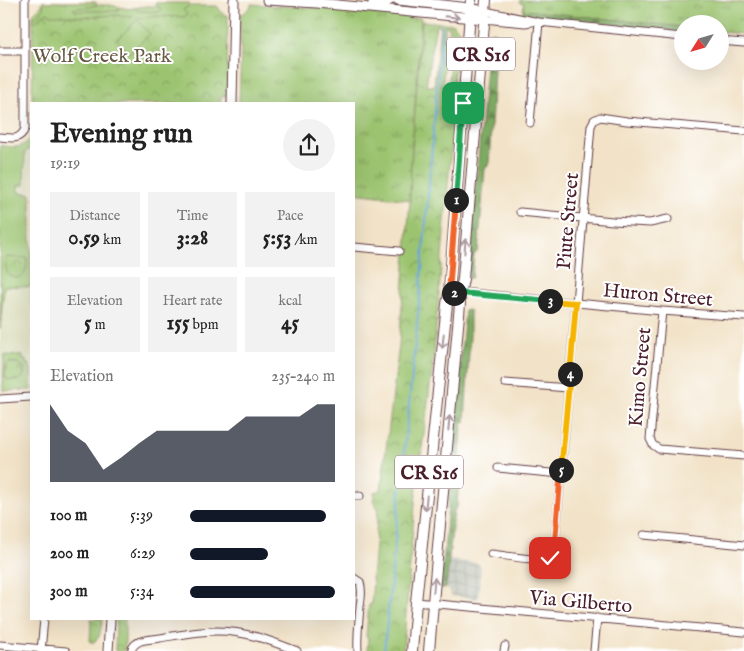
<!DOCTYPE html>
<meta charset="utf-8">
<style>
body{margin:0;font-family:"IM FELL English",serif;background:#f2f2f2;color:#222;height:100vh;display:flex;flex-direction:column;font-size:19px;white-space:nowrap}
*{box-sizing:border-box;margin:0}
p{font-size:16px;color:#767676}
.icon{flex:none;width:28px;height:28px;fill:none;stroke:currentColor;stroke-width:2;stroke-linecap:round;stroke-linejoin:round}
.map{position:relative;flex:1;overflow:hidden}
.drawer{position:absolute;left:30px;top:102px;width:325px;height:518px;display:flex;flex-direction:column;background:#fff;border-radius:0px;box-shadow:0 5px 20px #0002}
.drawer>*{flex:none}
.needle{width:32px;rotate:233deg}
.controls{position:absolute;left:674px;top:15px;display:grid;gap:10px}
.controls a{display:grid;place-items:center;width:55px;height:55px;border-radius:50%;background:#fff;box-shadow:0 5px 20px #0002;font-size:25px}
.pin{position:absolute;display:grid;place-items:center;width:42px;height:42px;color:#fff;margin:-21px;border-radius:10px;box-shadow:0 2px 8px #0006}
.km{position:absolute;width:25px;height:25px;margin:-12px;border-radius:50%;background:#222;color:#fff;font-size:14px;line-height:25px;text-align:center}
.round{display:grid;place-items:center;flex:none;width:52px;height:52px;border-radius:26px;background:#f2f2f2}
.overview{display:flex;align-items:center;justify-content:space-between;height:85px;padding:0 20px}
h1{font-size:28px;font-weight:700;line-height:38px}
.figures{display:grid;grid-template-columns:repeat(3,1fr);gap:8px;height:85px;padding:5px 20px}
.figures div{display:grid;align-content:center;border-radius:0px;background:#f2f2f2;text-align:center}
.figures b{font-size:21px;font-weight:700}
.figures small{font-size:14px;font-weight:400}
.figures p{font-size:14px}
.chart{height:140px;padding:10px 20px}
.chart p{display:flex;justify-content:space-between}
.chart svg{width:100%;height:90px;margin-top:5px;fill:#111827;opacity:.7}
ul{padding:0 20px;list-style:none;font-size:16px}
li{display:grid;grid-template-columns:80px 60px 1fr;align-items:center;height:38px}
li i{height:12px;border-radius:6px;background:#111827}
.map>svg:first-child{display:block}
</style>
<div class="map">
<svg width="744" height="651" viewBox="0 0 744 651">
<defs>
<pattern id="industrial-grid" width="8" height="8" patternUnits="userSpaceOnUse" patternTransform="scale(1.25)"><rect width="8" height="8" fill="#c2c6b9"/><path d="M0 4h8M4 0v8" fill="none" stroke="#a8aa9f"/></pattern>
<pattern id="grass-tufts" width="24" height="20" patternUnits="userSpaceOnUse" patternTransform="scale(1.25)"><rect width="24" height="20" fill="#9cc46f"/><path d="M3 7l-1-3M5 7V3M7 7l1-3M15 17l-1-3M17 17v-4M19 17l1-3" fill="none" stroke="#819f5b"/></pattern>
<pattern id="forest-firs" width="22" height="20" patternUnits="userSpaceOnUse" patternTransform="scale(1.25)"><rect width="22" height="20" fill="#7daa62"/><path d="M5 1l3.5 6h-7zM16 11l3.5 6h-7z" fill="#688a51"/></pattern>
<pattern id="park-crowns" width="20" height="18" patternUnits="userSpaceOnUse" patternTransform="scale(1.25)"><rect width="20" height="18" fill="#9cc46f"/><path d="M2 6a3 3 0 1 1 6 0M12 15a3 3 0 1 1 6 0" fill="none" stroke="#819f5b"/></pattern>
</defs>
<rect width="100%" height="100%" fill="#fff"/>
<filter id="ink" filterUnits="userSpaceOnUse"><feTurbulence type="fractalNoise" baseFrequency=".02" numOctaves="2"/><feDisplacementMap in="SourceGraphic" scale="10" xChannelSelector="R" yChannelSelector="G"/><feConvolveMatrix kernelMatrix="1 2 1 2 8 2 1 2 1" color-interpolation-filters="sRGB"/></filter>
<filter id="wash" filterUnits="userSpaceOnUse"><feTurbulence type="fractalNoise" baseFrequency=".0096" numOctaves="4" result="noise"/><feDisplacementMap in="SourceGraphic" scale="20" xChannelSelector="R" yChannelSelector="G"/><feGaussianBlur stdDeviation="1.12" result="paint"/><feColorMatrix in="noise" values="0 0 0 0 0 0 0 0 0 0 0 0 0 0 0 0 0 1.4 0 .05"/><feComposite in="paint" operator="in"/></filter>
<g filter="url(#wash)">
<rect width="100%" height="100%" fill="#f2e3c8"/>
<path fill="#dcdebc" d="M 31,138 L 31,387 L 3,381 L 3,389 L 0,390 L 0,145 L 11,147 L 17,147 L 26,144 Z"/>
<path fill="url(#industrial-grid)" d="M 449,560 L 477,563 L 481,566 L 478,599 L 451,596 L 450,592 L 446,588 Z"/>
<path fill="url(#grass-tufts)" stroke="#73724d" d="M 520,0 L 716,0 L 744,3 L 744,34 L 720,32 L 720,24 L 682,24 L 682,27 L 523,10 L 524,4 L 520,3 Z
M 251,4 L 334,9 L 421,18 L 411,163 L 410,200 L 354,193 L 354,104 L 239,104 L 241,51 L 240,14 L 243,14 L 251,6 Z
M 8,363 L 18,363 L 24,368 L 24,375 L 20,380 L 10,380 L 5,378 L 6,365 Z"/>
<path fill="url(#forest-firs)" stroke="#646446" d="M 523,10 L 682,27 L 682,32 L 523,14 Z
M 494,31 L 496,33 L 489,165 L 485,169 L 478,251 L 474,255 L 472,277 L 471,278 L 468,278 L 489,32 Z
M 465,309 L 470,311 L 470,336 L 465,422 L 462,425 L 457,508 L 454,510 L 446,588 L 441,588 Z"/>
<path fill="url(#park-crowns)" stroke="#73724d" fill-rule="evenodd" d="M 42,5 L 50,5 L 69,10 L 79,7 L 88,7 L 96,5 L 110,5 L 128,9 L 146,6 L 156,6 L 163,9 L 179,10 L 184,9 L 189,6 L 217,6 L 224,15 L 228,15 L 227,96 L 223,96 L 221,98 L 220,104 L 32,104 L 33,14 Z
M 422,21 L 453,24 L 461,32 L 459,63 L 454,72 L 453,88 L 455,103 L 433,363 L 415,503 L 403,651 L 367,651 L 368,638 L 366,637 L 369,605 L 371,605 L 373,582 L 372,579 L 378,509 L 373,502 L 374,496 L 374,492 L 381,490 L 399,345 L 410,200 L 411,163 ZM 436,25 L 440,26 L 434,86 L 426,86 L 431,52 ZM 445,26 L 449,27 L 450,64 L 449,87 L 442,87 L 445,58 Z
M 6,256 L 27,257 C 27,267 27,275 17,278 C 4,276 5,267 6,256 Z
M 91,619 L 103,619 L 99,637 L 94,642 L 90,642 Z
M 116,619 L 125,619 L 125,651 L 115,651 Z"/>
<path fill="#9cc46f" stroke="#73724d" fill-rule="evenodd" d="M 42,2 L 96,2 L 96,5 C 88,8 81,7 73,9 L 75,11 L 116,11 L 119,10 L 120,7 L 128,9 L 136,8 L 137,10 L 138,11 L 158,12 L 160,11 L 161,8 L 156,6 L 156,3 L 189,3 L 189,6 L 183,10 L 187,14 L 186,16 L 184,17 L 159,16 L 138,18 L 116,15 L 82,17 L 63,15 L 51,15 L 47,12 L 38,20 L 33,22 L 33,18 C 38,17 44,10 44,5 L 42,5 Z
M 137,20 L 150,34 L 129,53 L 117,40 Z
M 31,138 L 31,148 L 25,152 L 24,185 L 18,185 L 18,192 L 31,194 L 31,287 L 4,286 L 0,329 L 0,145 C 13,148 22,149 31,138 ZM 6,257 L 27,258 C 27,267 27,275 17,278 C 5,276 5,267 6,257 Z
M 4,355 L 23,356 L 23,360 L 26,360 L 26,364 L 30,364 L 30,368 L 31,368 L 31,390 L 3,391 ZM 9,362 L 18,363 L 24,368 L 24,375 L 20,380 L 10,380 L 5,378 L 6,365 Z"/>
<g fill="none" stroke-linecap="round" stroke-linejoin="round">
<path stroke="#67a4d8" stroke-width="2" d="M 384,651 L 419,305 L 442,26"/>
</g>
</g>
<g filter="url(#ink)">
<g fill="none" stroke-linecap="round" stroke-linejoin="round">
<g stroke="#633c43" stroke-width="9">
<path id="minor" d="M 485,11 L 539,22 L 682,37
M 484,19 L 525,23 L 532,22
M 720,41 L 744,43
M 0,51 L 25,51
M 530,123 L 539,22
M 0,137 C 12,138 19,141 25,129 L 25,0
M 520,212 L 613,221 L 650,223 L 668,219
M 354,247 L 399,251
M 449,293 L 460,294 L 471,293 L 662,311 L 744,317
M 662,311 L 650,439 L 653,445 L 659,449 L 744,456
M 505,383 L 568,388
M 0,399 L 31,397
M 498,468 L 561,474
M 354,496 L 360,496
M 644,535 L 744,545
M 491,554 C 504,555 536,562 548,558 C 551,557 552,555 554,553 L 576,303 L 591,126 L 594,120 L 600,117 L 627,121 L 744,131
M 354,578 L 360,582 C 363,592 361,597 360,606 C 359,621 357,636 358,651
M 416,602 L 744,632
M 0,645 L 66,651
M 41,651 L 44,619
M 131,651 C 135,638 149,640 160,638 C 179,635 198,631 218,631 C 246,631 271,641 297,651
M 504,651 L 505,646
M 594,651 L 597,618"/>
</g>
<g stroke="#633c43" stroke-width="11">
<path id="tertiary" d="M 232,104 L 234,0
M 108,651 L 110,619"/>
</g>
<g stroke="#633c43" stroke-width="11">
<path id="secondary" d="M 267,0 L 317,3 L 484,19
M 398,0 L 461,7 L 485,11
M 373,2 L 383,3 L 390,0"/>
</g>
<g stroke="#633c43" stroke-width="12">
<path id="primary" d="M 412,651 L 416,602 L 447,304 L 449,293 L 471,0
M 429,651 L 434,591 L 460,304 L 460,294 L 463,279 L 486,0"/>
</g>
<use href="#minor" stroke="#fff" stroke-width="7"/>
<use href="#tertiary" stroke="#fff" stroke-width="9"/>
<use href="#secondary" stroke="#fff" stroke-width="9"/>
<use href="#primary" stroke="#fff" stroke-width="10"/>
</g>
<defs><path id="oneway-shaft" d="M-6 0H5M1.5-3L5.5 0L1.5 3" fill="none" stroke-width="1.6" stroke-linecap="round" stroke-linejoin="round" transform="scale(1.25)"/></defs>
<g stroke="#ae9aa0">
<use href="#oneway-shaft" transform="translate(452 17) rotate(6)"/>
<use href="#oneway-shaft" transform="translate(465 246) rotate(-85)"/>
<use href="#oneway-shaft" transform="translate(443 341) rotate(96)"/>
<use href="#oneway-shaft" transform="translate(449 423) rotate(-85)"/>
<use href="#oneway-shaft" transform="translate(426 503) rotate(96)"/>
<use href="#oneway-shaft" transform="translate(434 585) rotate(-85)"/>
</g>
</g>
<g fill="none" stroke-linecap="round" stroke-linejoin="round" filter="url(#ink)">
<g stroke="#fff" stroke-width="10">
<path id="split-1" d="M 456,200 L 463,103"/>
</g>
<g stroke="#fff" stroke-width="10">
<path id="split-2" d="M 454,293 L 449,293 L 456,200"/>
</g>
<g stroke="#fff" stroke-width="10">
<path id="split-3" d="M 454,293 L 472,294 L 550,301"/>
</g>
<g stroke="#fff" stroke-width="10">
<path id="split-4" d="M 550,301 L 576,303 L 570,374"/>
</g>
<g stroke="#fff" stroke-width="10">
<path id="split-5" d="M 561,470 L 570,374"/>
</g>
<g stroke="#fff" stroke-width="10">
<path id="split-6" d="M 550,558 L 554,553 L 561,470"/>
</g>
<use href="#split-1" stroke="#22a559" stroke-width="6"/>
<use href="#split-2" stroke="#f0652b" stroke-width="6"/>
<use href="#split-3" stroke="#22a559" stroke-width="6"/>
<use href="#split-4" stroke="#f5b400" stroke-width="6"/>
<use href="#split-5" stroke="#f5b400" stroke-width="6"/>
<use href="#split-6" stroke="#f0652b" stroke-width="6"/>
</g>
<g text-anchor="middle" stroke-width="4" stroke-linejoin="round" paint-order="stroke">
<g fill="#fff" stroke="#80626b" stroke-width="1">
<rect x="447" y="37.5" width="68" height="33" rx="4"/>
<rect x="395" y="455.5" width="68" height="33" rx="4"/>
</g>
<g font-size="19" font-weight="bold" fill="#4a1f2b">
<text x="481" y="61">CR S16</text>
<text x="429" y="479">CR S16</text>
</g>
<g font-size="20" fill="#675943" stroke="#fff">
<text x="102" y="62">Wolf Creek Park</text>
</g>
<g font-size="20" fill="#4a1f2b" stroke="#fff">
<text transform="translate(567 221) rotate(-85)" y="7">Piute Street</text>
<text transform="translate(658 294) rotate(5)" y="7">Huron Street</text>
<text transform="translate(639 377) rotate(-85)" y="7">Kimo Street</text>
<text transform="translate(581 601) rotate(5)" y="7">Via Gilberto</text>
</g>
</g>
</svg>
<div class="controls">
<a><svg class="needle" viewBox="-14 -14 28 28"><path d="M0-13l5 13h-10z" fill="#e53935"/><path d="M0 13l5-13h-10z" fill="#767676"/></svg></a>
</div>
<div class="pin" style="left:463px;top:103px;background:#1e9e55"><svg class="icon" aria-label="arrive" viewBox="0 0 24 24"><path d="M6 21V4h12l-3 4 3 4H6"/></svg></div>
<div class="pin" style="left:550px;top:558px;background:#d93025"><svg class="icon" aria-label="check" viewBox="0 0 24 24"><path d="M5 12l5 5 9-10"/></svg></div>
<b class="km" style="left:456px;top:200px">1</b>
<b class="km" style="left:454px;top:293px">2</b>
<b class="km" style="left:550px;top:301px">3</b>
<b class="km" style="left:570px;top:374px">4</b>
<b class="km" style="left:561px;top:470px">5</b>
<section class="drawer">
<div class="overview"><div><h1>Evening run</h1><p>19:19</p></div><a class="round"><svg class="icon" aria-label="share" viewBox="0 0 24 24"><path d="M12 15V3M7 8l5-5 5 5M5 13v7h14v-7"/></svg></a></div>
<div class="figures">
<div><p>Distance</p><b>0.59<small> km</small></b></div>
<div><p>Time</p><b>3:28</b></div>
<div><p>Pace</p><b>5:53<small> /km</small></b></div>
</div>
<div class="figures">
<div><p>Elevation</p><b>5<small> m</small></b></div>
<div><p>Heart rate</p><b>155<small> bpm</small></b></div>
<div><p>kcal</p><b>45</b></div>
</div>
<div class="chart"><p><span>Elevation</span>235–240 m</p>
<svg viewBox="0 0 160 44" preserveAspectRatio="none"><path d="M0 44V6L10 19L20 25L30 38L40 32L50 25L60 19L70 19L80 19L90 19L100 19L110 12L120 12L130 12L140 12L150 6L160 6V44z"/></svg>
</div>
<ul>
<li><b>100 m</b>5:39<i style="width:94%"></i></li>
<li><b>200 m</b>6:29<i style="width:54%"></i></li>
<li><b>300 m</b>5:34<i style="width:100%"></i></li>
</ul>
</section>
</div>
